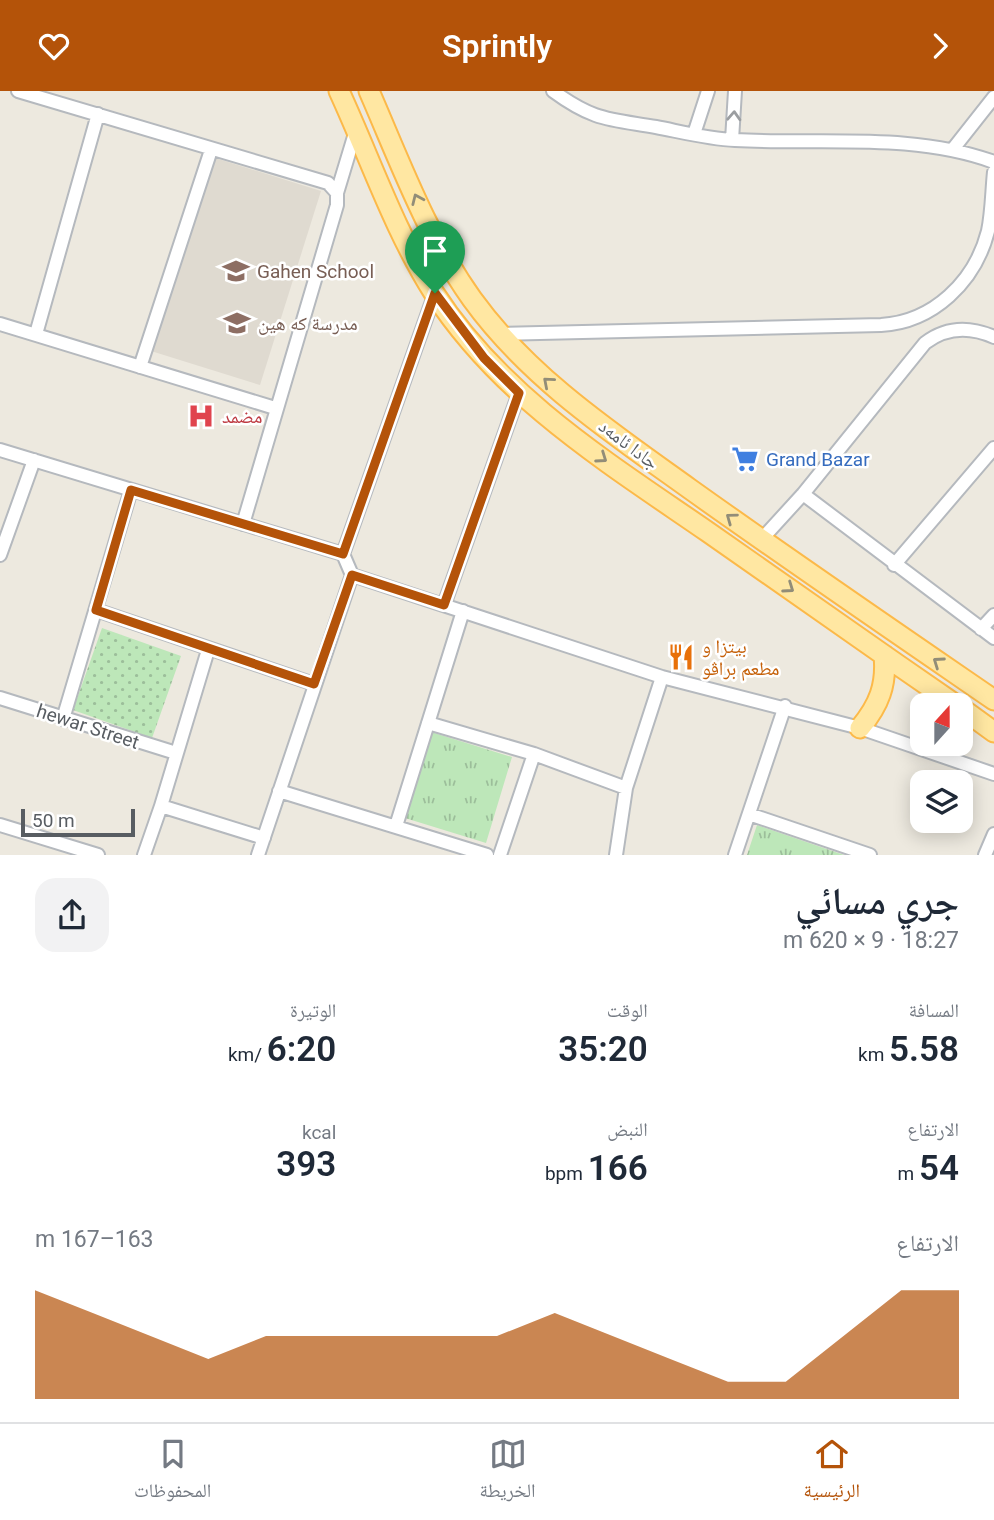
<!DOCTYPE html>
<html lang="ar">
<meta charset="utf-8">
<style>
body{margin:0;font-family:Roboto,"Noto Naskh Arabic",sans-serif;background:#f2f2f3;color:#1f2937;direction:rtl;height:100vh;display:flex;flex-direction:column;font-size:26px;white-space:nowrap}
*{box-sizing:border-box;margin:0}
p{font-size:23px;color:#747a83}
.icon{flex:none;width:38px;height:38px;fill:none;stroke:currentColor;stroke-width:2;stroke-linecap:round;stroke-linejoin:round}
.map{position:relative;height:764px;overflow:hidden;direction:ltr}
.details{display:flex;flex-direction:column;background:#fff;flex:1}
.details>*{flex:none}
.needle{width:46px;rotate:21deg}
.tools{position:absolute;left:910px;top:602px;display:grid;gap:14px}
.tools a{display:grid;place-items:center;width:63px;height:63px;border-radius:14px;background:#fff;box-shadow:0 4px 18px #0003;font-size:35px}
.scale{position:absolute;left:21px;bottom:18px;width:114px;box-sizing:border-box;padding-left:7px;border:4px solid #585d62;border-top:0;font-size:19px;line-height:24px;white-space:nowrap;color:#585d62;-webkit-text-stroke:5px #fff;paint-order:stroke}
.pin{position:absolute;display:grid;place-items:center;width:60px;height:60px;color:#fff;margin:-72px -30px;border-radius:50% 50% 50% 0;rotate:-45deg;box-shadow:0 0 7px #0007}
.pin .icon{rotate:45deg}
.round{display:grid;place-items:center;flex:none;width:74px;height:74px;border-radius:21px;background:#f2f2f3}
.head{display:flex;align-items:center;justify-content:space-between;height:119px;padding:0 35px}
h1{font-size:38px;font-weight:600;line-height:52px}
.figures{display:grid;grid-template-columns:repeat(3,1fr);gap:10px;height:119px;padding:7px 35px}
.figures div{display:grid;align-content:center}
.figures b{font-size:35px;font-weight:600}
.figures small{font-size:19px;font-weight:400}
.figures p{font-size:19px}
.chart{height:196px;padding:14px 35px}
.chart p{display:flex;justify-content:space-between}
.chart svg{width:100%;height:126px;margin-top:7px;fill:#b45309;opacity:.7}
header{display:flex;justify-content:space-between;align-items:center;height:91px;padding:0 35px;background:#b45309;color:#fff;font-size:32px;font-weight:600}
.tabs{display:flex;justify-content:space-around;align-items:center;height:98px;border-top:2px solid #e0e1e3;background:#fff;font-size:19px;color:#747a83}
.tabs a{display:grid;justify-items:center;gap:4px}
.tabs .active{color:#b45309}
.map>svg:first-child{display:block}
</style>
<header><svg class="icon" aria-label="forward" viewBox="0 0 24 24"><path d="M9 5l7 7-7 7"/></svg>Sprintly<svg class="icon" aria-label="heart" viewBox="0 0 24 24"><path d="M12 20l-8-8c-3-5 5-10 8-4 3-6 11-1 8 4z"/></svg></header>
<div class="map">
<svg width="994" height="764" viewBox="0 0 994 764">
<defs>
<pattern id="grass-tufts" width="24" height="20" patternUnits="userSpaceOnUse" patternTransform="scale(1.75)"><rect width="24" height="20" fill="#bde7b9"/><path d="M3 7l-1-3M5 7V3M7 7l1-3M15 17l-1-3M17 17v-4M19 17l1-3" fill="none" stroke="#9cbe9a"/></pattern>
<pattern id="garden-dots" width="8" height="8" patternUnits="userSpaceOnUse" patternTransform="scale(1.75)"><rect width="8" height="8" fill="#bde7b9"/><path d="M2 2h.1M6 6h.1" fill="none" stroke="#9cbe9a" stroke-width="1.8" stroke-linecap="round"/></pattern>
</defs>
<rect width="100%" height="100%" fill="#ede9df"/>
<path fill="#dfdad0" d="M 212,66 L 321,100 L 260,294 L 151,260 Z"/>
<path fill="url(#grass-tufts)" d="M 431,641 L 512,666 L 486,752 L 405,727 Z
M 757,734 L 844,764 L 747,764 Z"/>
<path fill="url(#garden-dots)" d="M 102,537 L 181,565 L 152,647 L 73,619 Z"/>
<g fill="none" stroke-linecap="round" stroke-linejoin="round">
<g stroke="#b5b9be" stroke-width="16">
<path id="minor" d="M 18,0 L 328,92 L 337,102 L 337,114 L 243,433
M 553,0 C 594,30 609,28 656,36 C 682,41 709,48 735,49 C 821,54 912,41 994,71
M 694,43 L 708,0
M 732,49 L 735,0
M 953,58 L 994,6
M 337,102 L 356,39
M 0,233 L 275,317
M 36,243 L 98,23
M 500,243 L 881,234 C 933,231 975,191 988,140 C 992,121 992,100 994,81
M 140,276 L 211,59
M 0,359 L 343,463 L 352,484 L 662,586 L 860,637 L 994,683
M 803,403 L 994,547
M 761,449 L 803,403 L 925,252 C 946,236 969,235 994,246
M 343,463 L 435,202
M 0,464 L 34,369
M 894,474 L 994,357
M 444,514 L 519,302
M 96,519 L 314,593
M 981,538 L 994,524
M 0,607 L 176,662
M 63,628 L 131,399
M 428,632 L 534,663 L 626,697
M 279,700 L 487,764
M 161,715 L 208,559
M 749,723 L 870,764
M 0,734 L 98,764
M 396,735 L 463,520
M 144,764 L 161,715 L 264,747
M 258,764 L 352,484
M 500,764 L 534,663
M 616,764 L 626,697 L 662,586
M 735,764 L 785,615
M 985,764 L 994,743"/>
</g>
<g stroke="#fcb949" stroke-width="23">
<path id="primary" d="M 339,0 C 370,67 394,139 434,202 C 501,306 608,372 708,441 C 791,499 873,557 956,614
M 369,0 C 400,71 427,145 472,208 C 529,287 612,342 690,398 C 791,470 892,539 994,609
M 961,617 L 994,641
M 860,637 C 879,614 887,594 884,564"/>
</g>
<use href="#minor" stroke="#fff" stroke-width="12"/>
<use href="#primary" stroke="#ffe7a2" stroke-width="19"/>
</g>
<defs><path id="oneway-chevron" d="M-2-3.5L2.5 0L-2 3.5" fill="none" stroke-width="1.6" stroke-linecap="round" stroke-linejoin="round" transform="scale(1.75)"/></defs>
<use stroke="#9b9ea1" href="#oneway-chevron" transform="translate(734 25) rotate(-87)"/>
<g stroke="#928d78">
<use href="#oneway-chevron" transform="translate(417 108) rotate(-114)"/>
<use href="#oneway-chevron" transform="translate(548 291) rotate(-139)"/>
<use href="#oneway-chevron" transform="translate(602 367) rotate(35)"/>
<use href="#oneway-chevron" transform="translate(731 427) rotate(-144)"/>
<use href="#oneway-chevron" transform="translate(789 497) rotate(35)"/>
<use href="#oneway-chevron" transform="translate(938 571) rotate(-145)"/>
</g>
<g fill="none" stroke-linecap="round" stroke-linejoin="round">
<g stroke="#fff" stroke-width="14">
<path id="route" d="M 435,202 L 484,267 L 519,302 L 444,514 L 352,484 L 314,593 L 96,519 L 131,399 L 343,463 Z"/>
</g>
<use href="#route" stroke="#b45309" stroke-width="9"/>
</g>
<defs>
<g id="school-bare" transform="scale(2.1)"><path d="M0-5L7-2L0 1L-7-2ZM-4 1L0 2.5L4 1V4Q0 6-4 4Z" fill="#8d6e63" stroke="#fff" stroke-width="2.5" paint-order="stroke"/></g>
<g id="hospital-bare" transform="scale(2.1)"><path d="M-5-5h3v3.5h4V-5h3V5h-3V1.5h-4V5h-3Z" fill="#e0444e" stroke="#fff" stroke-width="2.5" paint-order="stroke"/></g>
<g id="supermarket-bare" transform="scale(2.1)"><path d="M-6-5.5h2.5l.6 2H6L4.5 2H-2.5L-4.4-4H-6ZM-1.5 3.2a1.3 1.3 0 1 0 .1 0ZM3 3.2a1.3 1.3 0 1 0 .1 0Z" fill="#3f7fe0" stroke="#fff" stroke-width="2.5" paint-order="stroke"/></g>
<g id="restaurant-bare" transform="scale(2.1)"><path d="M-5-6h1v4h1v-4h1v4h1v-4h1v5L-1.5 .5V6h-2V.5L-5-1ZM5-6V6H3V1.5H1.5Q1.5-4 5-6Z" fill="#e8710a" stroke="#fff" stroke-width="2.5" paint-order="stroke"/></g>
</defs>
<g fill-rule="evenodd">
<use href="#school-bare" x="236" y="180"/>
<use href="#school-bare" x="237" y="232"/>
<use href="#hospital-bare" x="201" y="325"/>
<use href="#supermarket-bare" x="745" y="368"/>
<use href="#restaurant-bare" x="681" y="566"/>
</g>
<g text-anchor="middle" stroke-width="5" stroke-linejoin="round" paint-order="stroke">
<g font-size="19" fill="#785e54" stroke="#fff" text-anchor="start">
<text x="257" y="187">Gahen School</text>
<text x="258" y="239">مدرسة كه هين</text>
</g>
<g font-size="19" fill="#be3a42" stroke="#fff" text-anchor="start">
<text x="222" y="332">مضمد</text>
</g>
<g font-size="19" fill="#585d62" stroke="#fff">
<text transform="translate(629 353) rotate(37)" y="7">جادا ئامەد</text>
<text transform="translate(88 635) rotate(18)" y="7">hewar Street</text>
</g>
<g font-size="19" fill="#366cbe" stroke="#fff" text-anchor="start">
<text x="766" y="375">Grand Bazar</text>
</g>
<g font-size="19" fill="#c56008" stroke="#fff" text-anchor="start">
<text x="702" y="562">بيتزا و<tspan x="702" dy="22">مطعم براڤو</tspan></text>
</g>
</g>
</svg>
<div class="tools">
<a><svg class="needle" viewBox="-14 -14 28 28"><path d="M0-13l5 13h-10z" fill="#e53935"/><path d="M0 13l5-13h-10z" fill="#747a83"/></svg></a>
<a><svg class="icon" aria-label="layers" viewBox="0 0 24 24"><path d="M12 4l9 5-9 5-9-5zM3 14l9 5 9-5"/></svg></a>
</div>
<div class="scale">50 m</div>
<div class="pin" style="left:435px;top:202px;background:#1e9e55"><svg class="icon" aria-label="arrive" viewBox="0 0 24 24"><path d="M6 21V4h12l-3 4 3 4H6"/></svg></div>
</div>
<section class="details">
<div class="head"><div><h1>جري مسائي</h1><p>18:27 · 9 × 620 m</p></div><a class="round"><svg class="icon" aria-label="share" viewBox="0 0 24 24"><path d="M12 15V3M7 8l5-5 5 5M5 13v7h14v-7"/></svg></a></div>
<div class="figures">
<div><p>المسافة</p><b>5.58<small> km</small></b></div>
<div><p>الوقت</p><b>35:20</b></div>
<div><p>الوتيرة</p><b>6:20<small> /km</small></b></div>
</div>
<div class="figures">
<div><p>الارتفاع</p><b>54<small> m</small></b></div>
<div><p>النبض</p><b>166<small> bpm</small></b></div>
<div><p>kcal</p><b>393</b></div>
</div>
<div class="chart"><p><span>الارتفاع</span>163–167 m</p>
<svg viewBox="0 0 160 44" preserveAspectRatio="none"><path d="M0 44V6L10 14L20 22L30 30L40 22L50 22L60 22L70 22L80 22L90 14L100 22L110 30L120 38L130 38L140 22L150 6L160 6V44z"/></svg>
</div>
</section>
<nav class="tabs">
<a class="active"><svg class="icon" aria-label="home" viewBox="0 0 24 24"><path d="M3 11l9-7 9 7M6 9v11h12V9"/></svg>الرئيسية</a>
<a><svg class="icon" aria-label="map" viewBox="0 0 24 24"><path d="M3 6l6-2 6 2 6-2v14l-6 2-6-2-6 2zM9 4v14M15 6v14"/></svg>الخريطة</a>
<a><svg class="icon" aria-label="saved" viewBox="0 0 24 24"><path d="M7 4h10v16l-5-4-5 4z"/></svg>المحفوظات</a>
</nav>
